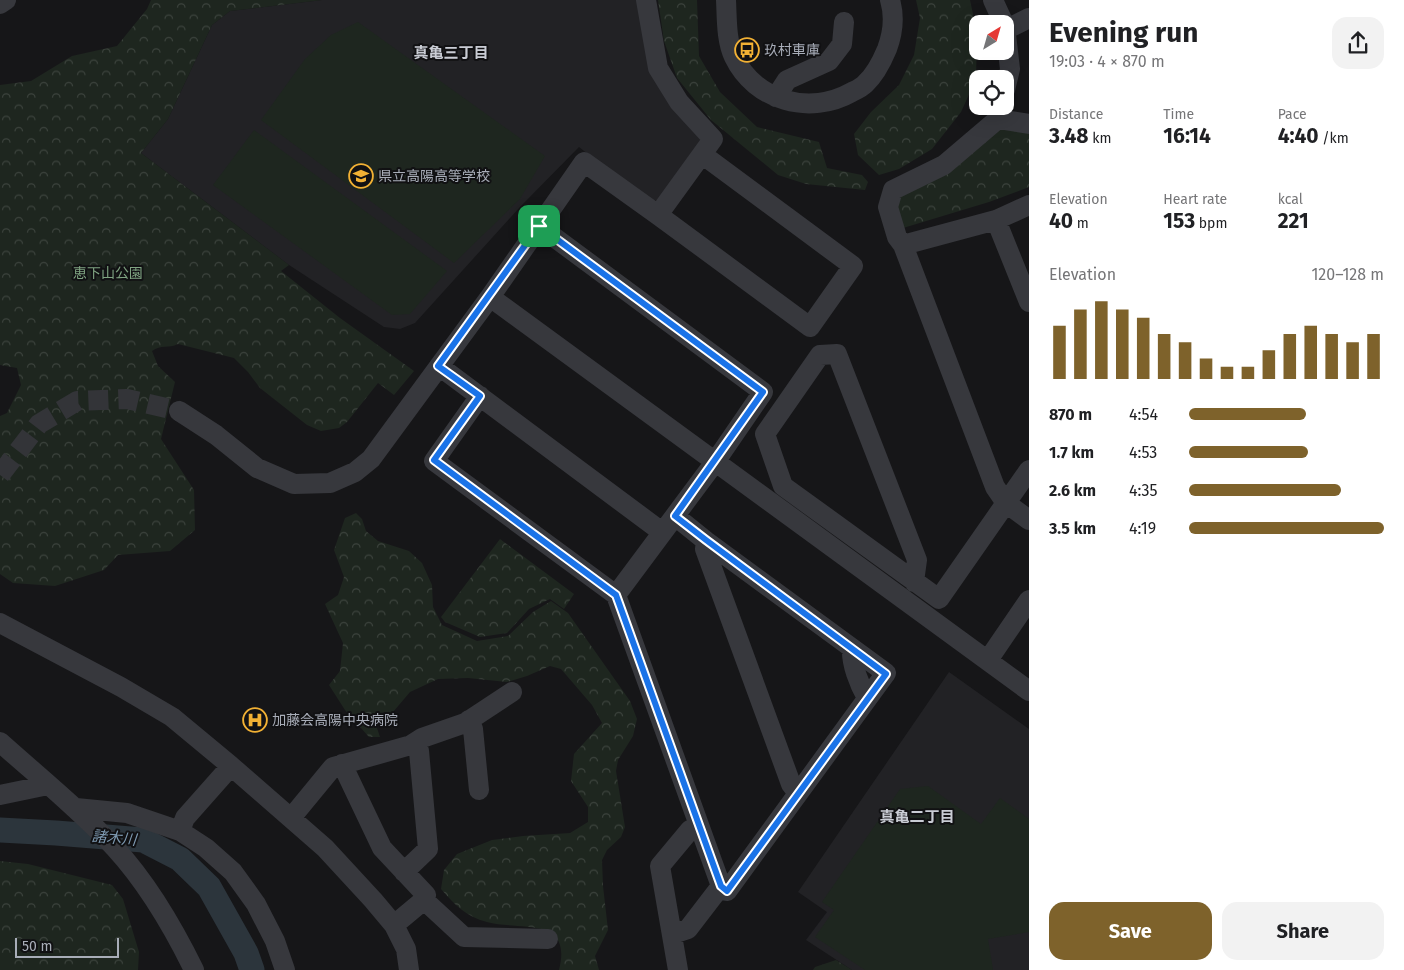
<!DOCTYPE html>
<meta charset="utf-8">
<style>
body{margin:0;font-family:"Fira Sans","Noto Sans JP",sans-serif;background:#f2f2f2;color:#202124;height:100vh;display:flex;flex-direction:column;font-size:19px;white-space:nowrap}
*{box-sizing:border-box;margin:0}
p{font-size:16px;color:#757577}
.icon{flex:none;width:28px;height:28px;fill:none;stroke:currentColor;stroke-width:2;stroke-linecap:round;stroke-linejoin:round}
.map{position:relative;flex:1;overflow:hidden}
.side{display:flex;flex-direction:column;background:#fff;width:375px}
.side>*{flex:none}
.needle{width:32px;rotate:37deg}
.controls{position:absolute;left:969px;top:15px;display:grid;gap:10px}
.controls a{display:grid;place-items:center;width:45px;height:45px;border-radius:10px;background:#fff;box-shadow:0 5px 20px #0002;font-size:25px}
.scale{position:absolute;left:15px;bottom:12px;width:104px;box-sizing:border-box;padding-left:5px;border:2px solid #a8adb8;border-top:0;font-size:14px;line-height:18px;white-space:nowrap;color:#a8adb8;-webkit-text-stroke:4px #111113;paint-order:stroke}
.pin{position:absolute;display:grid;place-items:center;width:42px;height:42px;color:#fff;margin:-21px;border-radius:10px;box-shadow:0 2px 8px #0006}
.round{display:grid;place-items:center;flex:none;width:52px;height:52px;border-radius:15px;background:#f2f2f2}
.summary{display:flex;align-items:center;justify-content:space-between;height:85px;padding:0 20px}
h1{font-size:28px;font-weight:700;line-height:38px}
.metrics{display:grid;grid-template-columns:repeat(3,1fr);gap:8px;height:85px;padding:5px 20px}
.metrics div{display:grid;align-content:center}
.metrics b{font-size:21px;font-weight:700}
.metrics small{font-size:14px;font-weight:400}
.metrics p{font-size:14px}
.chart{height:140px;padding:10px 20px}
.chart p{display:flex;justify-content:space-between}
.chart svg{width:100%;height:90px;margin-top:5px;stroke:#7e622b;stroke-width:6}
.primary-button{display:flex;gap:10px;margin-top:auto;padding:10px 20px}
.primary-button a{flex:1;height:58px;border-radius:15px;background:#7e622b;color:#fff;font-size:20px;font-weight:700;line-height:58px;text-align:center}
.primary-button a+a{background:#f2f2f2;color:#202124}
ul{padding:0 20px;list-style:none;font-size:16px}
li{display:grid;grid-template-columns:80px 60px 1fr;align-items:center;height:38px}
li i{height:12px;border-radius:6px;background:#7e622b}
main{display:flex;flex:1;min-height:0}
.map>svg:first-child{display:block}
</style>
<main>
<div class="map">
<svg width="1029" height="970" viewBox="0 0 1029 970">
<defs>
<pattern id="forest-crowns" width="20" height="18" patternUnits="userSpaceOnUse" patternTransform="scale(1.25)"><rect width="20" height="18" fill="#1e261f"/><path d="M2 6a3 3 0 1 1 6 0M12 15a3 3 0 1 1 6 0" fill="none" stroke="#3c433d"/></pattern>
</defs>
<rect width="100%" height="100%" fill="#161618"/>
<path fill="#222225" d="M 322,0 L 640,0 L 653,69 L 703,140 L 662,199 L 649,202 L 579,147 L 520,207 L 415,323 L 400,329 L 384,327 L 289,265 L 141,153 L 168,119 L 212,25 L 230,11 Z
M 949,672 L 1029,729 L 1029,970 L 852,970 L 806,940 L 827,912 L 798,892 Z"/>
<path fill="#1e261f" d="M 358,22 L 545,156 L 520,199 L 454,263 L 261,120 L 305,59 L 331,35 Z
M 254,130 L 447,271 L 410,314 L 392,315 L 213,185 Z
M 928,786 L 981,824 L 1000,798 L 1029,819 L 1029,932 L 988,939 L 993,970 L 865,970 L 815,937 L 834,910 L 822,902 L 900,789 Z"/>
<path fill="url(#forest-crowns)" d="M 151,0 L 322,0 L 230,11 L 212,25 L 168,119 L 141,153 L 289,265 L 281,271 L 340,318 L 414,371 L 394,395 L 378,383 L 347,422 L 339,428 L 321,431 L 307,425 L 260,388 L 248,372 L 234,358 L 178,344 C 168,349 161,344 152,351 L 158,366 L 175,382 L 161,439 L 194,490 L 195,530 L 170,551 L 118,555 L 104,570 L 55,586 L 13,583 L 0,574 L 0,416 L 7,413 L 21,385 L 17,368 L 0,365 L 0,85 L 31,81 L 72,56 L 117,46 L 147,9 Z
M 658,0 L 697,0 L 699,56 L 720,92 L 757,127 L 819,142 L 827,168 L 862,175 L 868,182 L 865,190 L 806,184 L 778,175 L 711,120 L 677,78 L 664,41 Z
M 916,0 L 970,0 L 977,33 L 976,79 L 961,112 L 932,149 L 899,169 L 879,175 L 858,155 L 854,134 L 871,112 L 899,85 L 914,55 L 920,18 Z
M 1006,128 L 1029,131 L 1029,187 L 989,202 L 903,228 L 893,208 L 897,194 L 995,131 Z
M 356,513 L 362,519 L 366,531 L 378,541 L 409,551 L 422,563 L 432,585 L 433,607 L 442,625 L 477,641 L 508,636 L 533,612 L 551,601 L 568,613 L 630,701 L 637,719 L 633,736 L 618,760 L 616,771 L 625,827 L 621,837 L 607,850 L 602,860 L 603,886 L 608,930 L 595,956 L 599,970 L 559,970 C 573,915 520,931 487,922 C 466,917 454,904 441,889 L 444,870 L 457,854 L 492,840 L 523,836 L 570,833 L 588,822 L 588,807 L 571,781 L 574,754 L 602,723 L 592,705 L 561,669 L 550,666 L 527,676 L 507,682 L 468,678 L 438,679 L 410,692 L 393,712 L 377,713 L 375,722 L 380,737 L 369,737 L 345,710 L 329,685 L 340,671 L 343,643 L 325,604 L 338,595 L 344,577 L 334,550 L 345,518 Z
M 500,539 L 574,594 L 564,609 L 550,599 L 529,609 L 507,633 L 480,637 L 445,622 L 441,617 Z
M 0,861 L 28,864 L 112,885 L 123,899 L 139,952 L 138,970 L 0,970 Z
M 836,960 L 852,970 L 813,970 L 815,967 Z"/>
<g fill="none" stroke-linecap="round" stroke-linejoin="round">
<path stroke="#2c353c" stroke-width="25" d="M 0,830 L 56,833 L 143,840 L 180,859 L 209,887 L 246,953 L 252,970"/>
<path stroke="#333438" stroke-width="20" stroke-dasharray="20 10" stroke-linecap="butt" d="M 0,475 L 39,424 L 77,401 L 127,399 L 179,411"/>
<path stroke="#37383d" stroke-width="20" d="M 646,0 L 658,68 L 679,102 L 713,139 L 658,215
M 726,0 C 727,18 726,40 734,57 C 755,101 810,116 852,92 C 856,90 861,88 865,84 C 875,75 882,61 887,49 C 893,33 895,17 890,0
M 993,0 L 1004,24
M 0,4 L 6,0
M 1005,26 L 1010,69 L 1005,90
M 1007,29 L 1029,18
M 776,97 L 787,80 L 829,61 L 842,44 L 844,22
M 1029,124 L 998,119 L 944,165 L 893,190 L 888,207 L 897,237 L 903,245 L 995,487 L 1006,503 L 1029,520
M 996,220 L 1029,302
M 539,226 L 763,392 L 715,462 L 616,595
M 903,245 L 996,220 L 1029,205
M 490,297 L 584,162 L 658,215 L 810,327 L 853,266 L 703,155
M 439,366 L 662,532
M 480,396 L 434,461 L 616,595 L 721,886 L 727,891 L 886,673 L 706,541 L 675,516
M 179,411 L 216,435 L 257,468 L 294,484 L 330,483 L 355,472 L 371,459 L 490,297 L 1029,691
M 706,541 L 705,549 L 791,784 L 798,793
M 914,582 L 917,560 L 837,354 L 820,355 L 765,434 L 783,486 L 939,599 L 1029,470
M 0,623 L 121,687 L 172,717 L 231,766 L 325,848 L 373,900 L 394,925 L 406,949 L 409,970
M 852,648 C 851,664 859,684 867,698
M 988,660 L 1029,600
M 469,720 L 473,729 L 479,790
M 0,742 C 39,777 80,810 115,848 C 148,884 173,927 194,970
M 342,764 L 382,848 L 426,895 L 424,900 L 394,925
M 0,795 L 48,785
M 76,808 L 127,813 L 180,831 L 206,848 L 233,872 L 256,904 L 275,941 L 285,970
M 291,818 L 333,767 L 411,745 L 422,738 L 465,723 L 512,692
M 180,831 L 185,818 L 231,766
M 404,872 L 428,849 L 419,751 L 416,742
M 424,900 L 464,937 L 548,939
M 673,934 L 688,929 L 721,886
M 678,970 L 660,866 L 690,830 L 699,826"/>
</g>
<g fill="none" stroke-linecap="round" stroke-linejoin="round">
<g stroke="#fff" stroke-width="10">
<path id="route" d="M 539,226 L 763,392 L 675,516 L 706,540 L 886,674 L 727,891 L 721,886 L 616,595 L 434,460 L 480,396 L 438,366 Z"/>
</g>
<use href="#route" stroke="#1a73e8" stroke-width="6"/>
</g>
<defs>
<g id="bus-ring" transform="scale(1.25)"><circle r="9.5" fill="#111113" stroke="#f2b134" stroke-width="1.5"/><path d="M-5-6H5V4H4V6H2V4H-2V6H-4V4H-5ZM-3.5-4V0h7V-4ZM-3.5 1.2v1.5H-2V1.2ZM2 1.2v1.5H3.5V1.2Z" fill="#f2b134"/></g>
<g id="school-ring" transform="scale(1.25)"><circle r="9.5" fill="#111113" stroke="#f2b134" stroke-width="1.5"/><path d="M0-5L7-2L0 1L-7-2ZM-4 1L0 2.5L4 1V4Q0 6-4 4Z" fill="#f2b134"/></g>
<g id="hospital-ring" transform="scale(1.25)"><circle r="9.5" fill="#111113" stroke="#f2b134" stroke-width="1.5"/><path d="M-5-5h3v3.5h4V-5h3V5h-3V1.5h-4V5h-3Z" fill="#f2b134"/></g>
</defs>
<g fill-rule="evenodd">
<use href="#bus-ring" x="747" y="50"/>
<use href="#school-ring" x="361" y="176"/>
<use href="#hospital-ring" x="255" y="720"/>
</g>
<g text-anchor="middle" stroke-width="4" stroke-linejoin="round" paint-order="stroke">
<g font-size="14" fill="#a8adb8" stroke="#111113" text-anchor="start">
<text x="764" y="55">玖村車庫</text>
<text x="378" y="181">県立高陽高等学校</text>
<text x="272" y="725">加藤会高陽中央病院</text>
</g>
<g font-size="14" fill="#7fa381" stroke="#111113">
<text x="108" y="278">恵下山公園</text>
</g>
<g font-size="15" font-weight="bold" fill="#c9ccd4" stroke="#111113">
<text x="451" y="58">真亀三丁目</text>
<text x="917" y="822">真亀二丁目</text>
</g>
<g font-size="15" font-style="italic" fill="#7f9bb3" stroke="#111113">
<text transform="translate(114 838) rotate(5)" y="5">諸木川</text>
</g>
</g>
</svg>
<div class="controls">
<a><svg class="needle" viewBox="-14 -14 28 28"><path d="M0-13l5 13h-10z" fill="#e53935"/><path d="M0 13l5-13h-10z" fill="#757577"/></svg></a>
<a><svg class="icon" aria-label="locate" viewBox="0 0 24 24"><circle cx="12" cy="12" r="6"/><path d="M12 2v4M12 18v4M2 12h4M18 12h4"/></svg></a>
</div>
<div class="scale">50 m</div>
<div class="pin" style="left:539px;top:226px;background:#1e9e55"><svg class="icon" aria-label="arrive" viewBox="0 0 24 24"><path d="M6 21V4h12l-3 4 3 4H6"/></svg></div>
</div>
<section class="side">
<div class="summary"><div><h1>Evening run</h1><p>19:03 · 4 × 870 m</p></div><a class="round"><svg class="icon" aria-label="share" viewBox="0 0 24 24"><path d="M12 15V3M7 8l5-5 5 5M5 13v7h14v-7"/></svg></a></div>
<div class="metrics">
<div><p>Distance</p><b>3.48<small> km</small></b></div>
<div><p>Time</p><b>16:14</b></div>
<div><p>Pace</p><b>4:40<small> /km</small></b></div>
</div>
<div class="metrics">
<div><p>Elevation</p><b>40<small> m</small></b></div>
<div><p>Heart rate</p><b>153<small> bpm</small></b></div>
<div><p>kcal</p><b>221</b></div>
</div>
<div class="chart"><p><span>Elevation</span>120–128 m</p>
<svg viewBox="0 0 160 44" preserveAspectRatio="none"><path d="M5 44V18M15 44V10M25 44V6M35 44V10M45 44V14M55 44V22M65 44V26M75 44V34M85 44V38M95 44V38M105 44V30M115 44V22M125 44V18M135 44V22M145 44V26M155 44V22"/></svg>
</div>
<ul>
<li><b>870 m</b>4:54<i style="width:60%"></i></li>
<li><b>1.7 km</b>4:53<i style="width:61%"></i></li>
<li><b>2.6 km</b>4:35<i style="width:78%"></i></li>
<li><b>3.5 km</b>4:19<i style="width:100%"></i></li>
</ul>
<div class="primary-button"><a>Save</a><a>Share</a></div>
</section>
</main>
